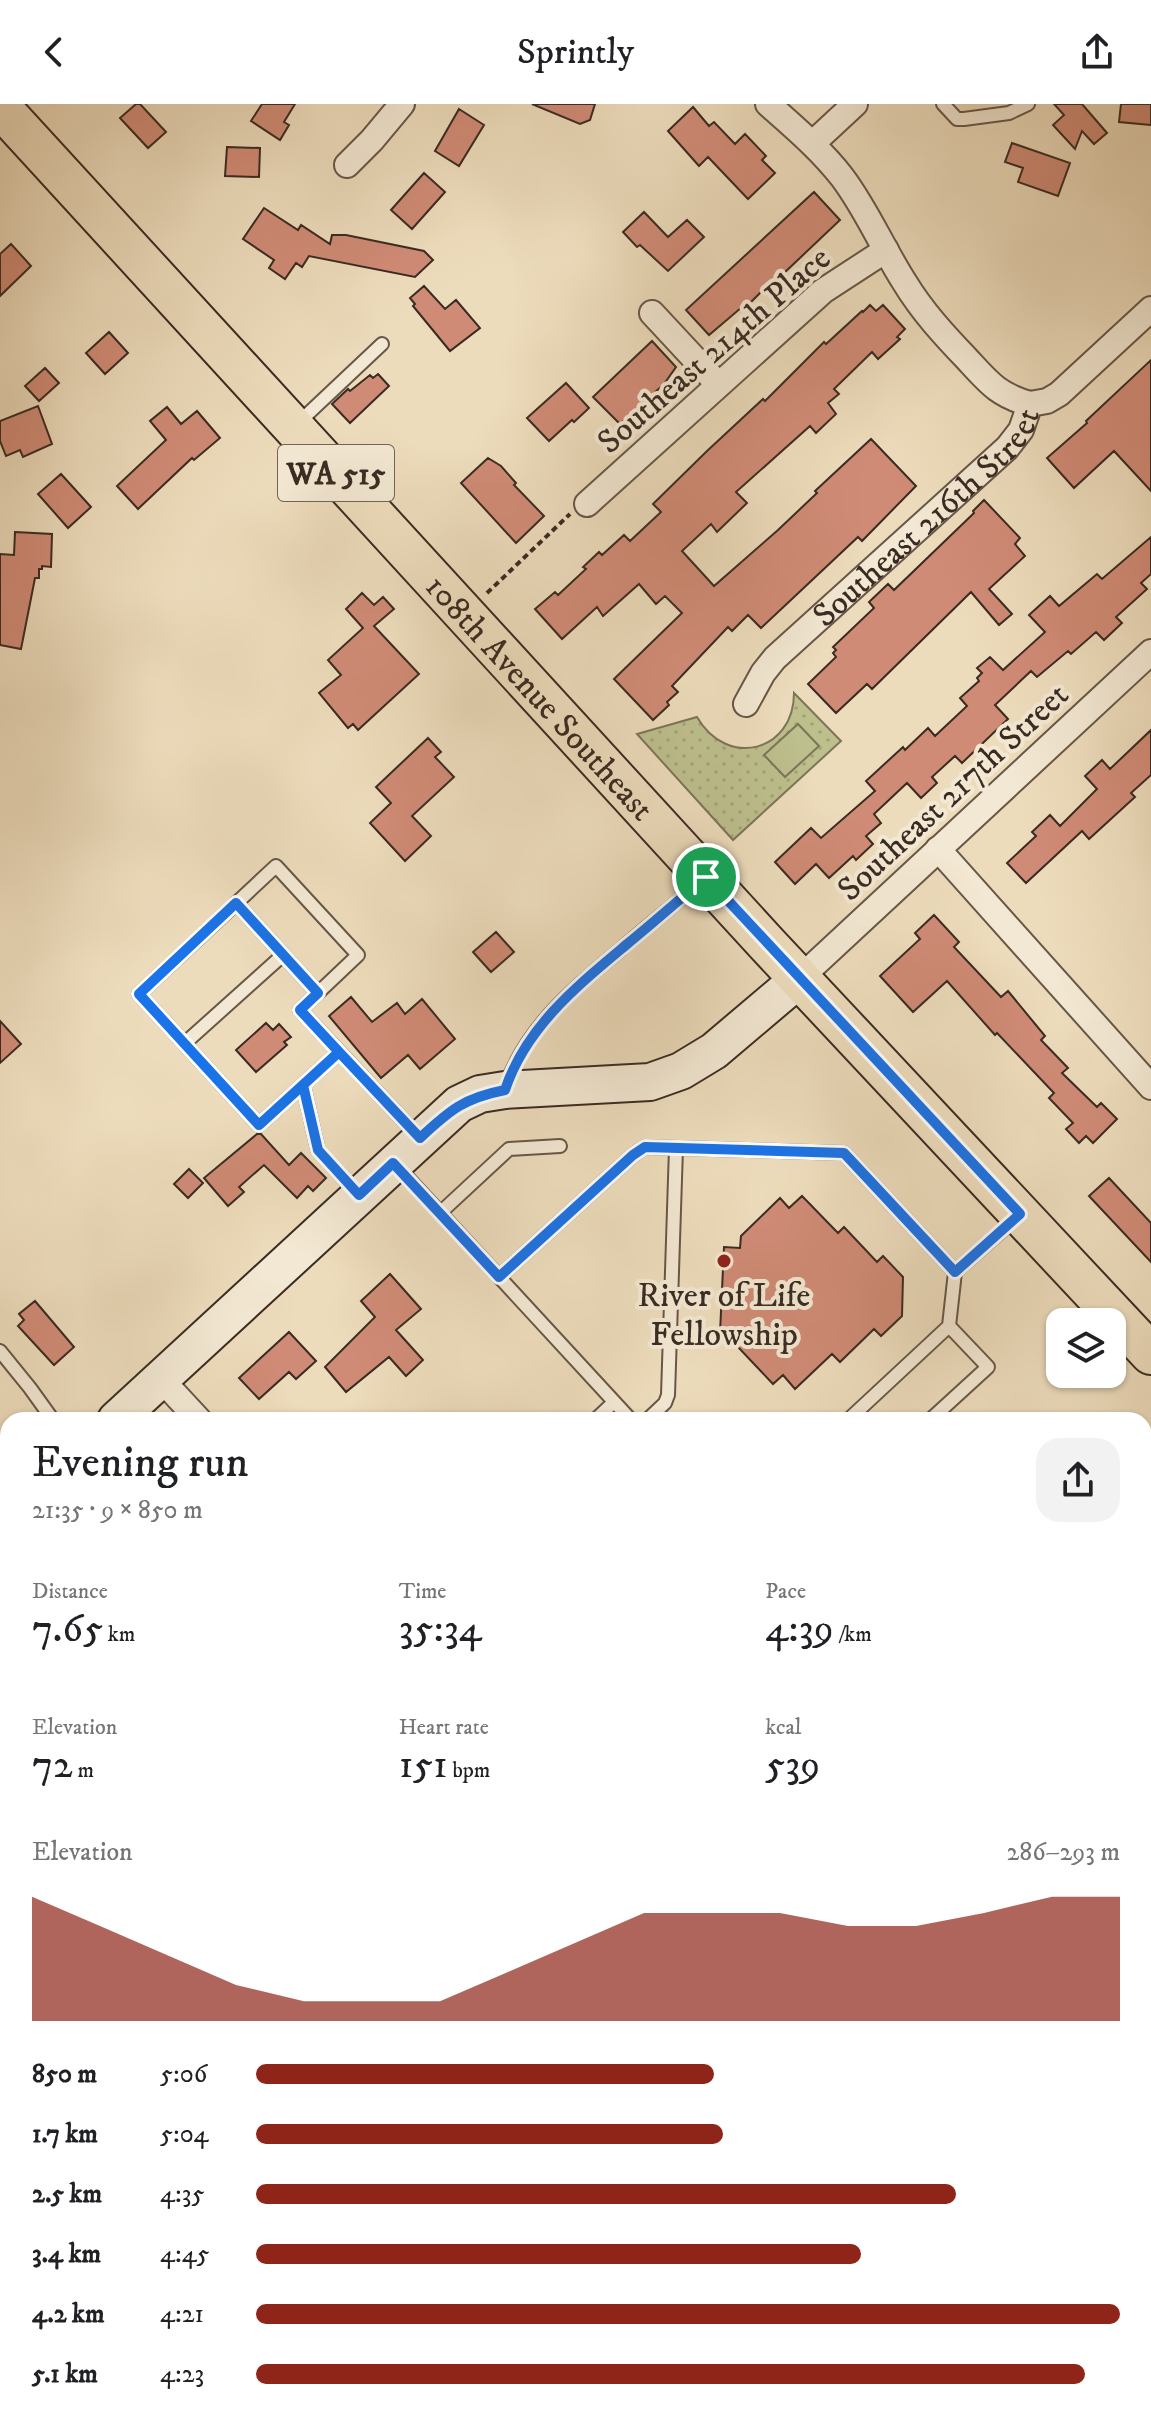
<!DOCTYPE html>
<meta charset="utf-8">
<style>
body{margin:0;font-family:"IM FELL DW Pica",serif;background:#f2f2f2;color:#202124;height:100vh;display:flex;flex-direction:column;font-size:30px;white-space:nowrap}
*{box-sizing:border-box;margin:0}
p{font-size:26px;color:#757577}
.icon{flex:none;width:44px;height:44px;fill:none;stroke:currentColor;stroke-width:2;stroke-linecap:round;stroke-linejoin:round}
.map{position:relative;flex:1;overflow:hidden}
.drawer{position:absolute;left:0px;top:1308px;width:1152px;height:1008px;display:flex;flex-direction:column;background:#fff;border-radius:24px 24px 0 0;box-shadow:0 2px 6px #0004}
.drawer>*{flex:none}
.fabs{position:absolute;left:1046px;top:1204px;display:grid;gap:16px}
.fabs a{display:grid;place-items:center;width:80px;height:80px;border-radius:16px;background:#fff;box-shadow:0 2px 6px #0004;font-size:40px}
.pin{position:absolute;display:grid;place-items:center;width:68px;height:68px;color:#fff;margin:-34px;border:4px solid #fff;border-radius:50%;box-shadow:0 2px 8px #0007}
.round{display:grid;place-items:center;flex:none;width:84px;height:84px;border-radius:24px;background:#f2f2f2}
.overview{display:flex;align-items:center;justify-content:space-between;height:136px;padding:0 32px}
h1{font-size:44px;font-weight:600;line-height:60px}
.figures{display:grid;grid-template-columns:repeat(3,1fr);gap:12px;height:136px;padding:8px 32px}
.figures div{display:grid;align-content:center}
.figures b{font-size:40px;font-weight:600}
.figures small{font-size:22px;font-weight:400}
.figures p{font-size:22px}
.chart{height:224px;padding:16px 32px}
.chart p{display:flex;justify-content:space-between}
.chart svg{width:100%;height:144px;margin-top:8px;fill:#8f2418;opacity:.7}
ul{padding:0 32px;list-style:none;font-size:26px}
li{display:grid;grid-template-columns:128px 96px 1fr;align-items:center;height:60px}
li i{height:20px;border-radius:10px;background:#8f2418}
header{display:flex;justify-content:space-between;align-items:center;height:104px;padding:0 32px;background:#fff;font-size:36px;font-weight:600}
.map>svg:first-child{display:block}
</style>
<header><svg class="icon" aria-label="back" viewBox="0 0 24 24"><path d="M15 5l-7 7 7 7"/></svg>Sprintly<svg class="icon" aria-label="share" viewBox="0 0 24 24"><path d="M12 15V3M7 8l5-5 5 5M5 13v7h14v-7"/></svg></header>
<div class="map">
<svg width="1151" height="2316" viewBox="0 0 1151 2316">
<defs>
<pattern id="green-dots" width="8" height="8" patternUnits="userSpaceOnUse" patternTransform="scale(2)"><rect width="8" height="8" fill="#bdbf8d"/><path d="M2 2h.1M6 6h.1" fill="none" stroke="#a3a479" stroke-width="1.8" stroke-linecap="round"/></pattern>
<pattern id="forest-crowns" width="20" height="18" patternUnits="userSpaceOnUse" patternTransform="scale(2)"><rect width="20" height="18" fill="#bdbf8d"/><path d="M2 6a3 3 0 1 1 6 0M12 15a3 3 0 1 1 6 0" fill="none" stroke="#a3a479"/></pattern>
</defs>
<rect width="100%" height="100%" fill="#eddcbc"/>
<filter id="stains"><feTurbulence type="fractalNoise" baseFrequency=".0025" numOctaves="4"/><feColorMatrix values="0 0 0 0 .2 0 0 0 0 .09 0 0 0 0 .02 0 0 0 .5 -.17"/></filter>
<radialGradient id="worn" r=".72"><stop offset=".6" stop-color="#630" stop-opacity="0"/><stop offset="1" stop-color="#630" stop-opacity=".3"/></radialGradient>
<path fill="url(#green-dots)" stroke="#7c7558" stroke-width="2" d="M 794,589 L 841,637 L 733,736 L 637,630 L 697,613 C 727,665 794,648 794,589 Z"/>
<path fill="url(#forest-crowns)" stroke="#7c7558" stroke-width="2" d="M 8,2248 L 8,2308 L 168,2308 L 143,2316 L 0,2316 L 0,2249 Z
M 1144,2255 L 1151,2258 L 1151,2316 L 249,2316 L 216,2308 L 1144,2308 Z"/>
<path fill="#bdbf8d" stroke="#7c7558" stroke-width="2" d="M 798,620 L 819,642 L 785,673 L 764,651 Z"/>
<path fill="#d08b76" stroke="#3a2b22" stroke-width="2" d="M 136,0 L 140,0 L 166,28 L 148,44 L 120,14 Z
M 262,0 L 295,0 L 284,18 L 289,21 L 280,36 L 251,17 Z
M 532,0 L 595,0 L 590,16 L 580,20 Z
M 1054,0 L 1082,0 L 1107,29 L 1094,40 L 1082,27 L 1075,45 L 1053,21 L 1064,11 Z
M 1121,0 L 1151,0 L 1151,21 L 1119,18 Z
M 693,3 L 709,22 L 714,18 L 735,40 L 745,30 L 766,52 L 762,56 L 775,69 L 748,95 L 708,53 L 699,62 L 668,27 Z
M 459,5 L 484,21 L 459,62 L 435,47 Z
M 1012,39 L 1070,59 L 1058,92 L 1018,78 L 1023,64 L 1005,58 Z
M 227,43 L 260,44 L 259,73 L 225,72 Z
M 424,69 L 445,88 L 412,125 L 391,106 Z
M 814,88 L 840,116 L 783,170 L 781,168 L 744,205 L 742,203 L 709,231 L 686,206 Z
M 264,104 L 298,126 L 301,121 L 330,140 L 332,131 L 346,131 L 424,147 L 433,156 L 415,173 L 309,152 L 302,163 L 296,159 L 285,175 L 269,164 L 274,156 L 243,135 Z
M 644,108 L 668,133 L 687,116 L 704,133 L 668,167 L 640,141 L 637,143 L 623,128 Z
M 11,140 L 31,162 L 0,192 L 0,150 Z
M 424,182 L 445,205 L 456,196 L 480,224 L 450,247 L 413,202 L 415,200 L 410,194 Z
M 870,201 L 876,207 L 883,201 L 905,225 L 897,233 L 900,235 L 878,255 L 872,248 L 834,285 L 839,290 L 828,299 L 836,310 L 816,329 L 810,322 L 736,388 L 747,399 L 717,428 L 711,420 L 682,447 L 714,482 L 778,426 L 817,389 L 815,387 L 871,335 L 916,382 L 862,437 L 858,433 L 761,524 L 748,511 L 732,527 L 728,523 L 672,582 L 678,588 L 667,598 L 669,601 L 653,616 L 614,575 L 682,509 L 665,492 L 656,500 L 639,480 L 603,512 L 597,503 L 562,535 L 535,505 L 555,488 L 558,491 L 586,465 L 583,463 L 599,448 L 602,451 L 624,431 L 630,437 L 661,408 L 653,400 L 707,347 L 763,295 L 765,297 L 824,238 L 826,240 L 862,207 L 863,208 Z
M 109,228 L 128,249 L 105,270 L 86,249 Z
M 652,237 L 676,263 L 664,280 L 620,320 L 593,293 Z
M 1151,256 L 1151,387 L 1114,347 L 1074,384 L 1047,354 L 1087,319 L 1086,317 Z
M 45,264 L 59,279 L 39,297 L 25,282 Z
M 378,270 L 389,282 L 350,319 L 332,300 L 348,285 L 350,287 L 370,271 L 373,274 Z
M 566,279 L 589,304 L 574,318 L 572,316 L 549,337 L 527,314 Z
M 38,302 L 52,340 L 23,353 L 20,346 L 6,352 L 0,337 L 0,317 Z
M 167,303 L 181,320 L 197,307 L 220,334 L 194,356 L 192,354 L 138,405 L 117,382 L 166,336 L 150,317 Z
M 488,354 L 501,362 L 516,379 L 514,381 L 544,412 L 516,439 L 461,379 Z
M 61,370 L 91,403 L 68,424 L 38,390 Z
M 984,396 L 1020,434 L 1015,440 L 1025,452 L 989,485 L 1012,510 L 999,521 L 971,488 L 872,585 L 867,580 L 836,609 L 808,580 L 836,553 L 833,549 L 836,546 L 833,543 L 874,504 L 869,498 L 888,480 L 894,486 L 974,409 L 973,407 Z
M 15,428 L 52,430 L 51,463 L 42,462 L 42,465 L 39,465 L 39,474 L 35,474 L 21,545 L 0,541 L 0,450 L 14,451 Z
M 1151,433 L 1151,470 L 1141,479 L 1147,485 L 1116,513 L 1122,519 L 1104,536 L 1096,528 L 1071,550 L 1068,547 L 1037,573 L 1031,567 L 995,601 L 1008,615 L 962,659 L 955,652 L 932,673 L 937,679 L 921,694 L 907,679 L 874,710 L 881,719 L 866,732 L 873,740 L 856,756 L 853,752 L 829,774 L 816,760 L 795,780 L 775,758 L 811,724 L 821,734 L 875,687 L 866,677 L 903,643 L 905,646 L 928,624 L 935,632 L 967,602 L 960,594 L 979,577 L 977,574 L 982,569 L 977,564 L 990,553 L 1003,566 L 1045,528 L 1029,511 L 1050,492 L 1059,502 L 1097,470 L 1102,475 Z
M 362,489 L 374,501 L 383,493 L 394,505 L 374,522 L 419,570 L 358,626 L 353,620 L 348,624 L 319,589 L 341,571 L 328,556 L 363,524 L 346,505 Z
M 1151,626 L 1151,671 L 1131,689 L 1135,693 L 1089,735 L 1082,727 L 1026,779 L 1007,759 L 1036,732 L 1032,728 L 1050,711 L 1060,722 L 1097,685 L 1085,672 L 1102,656 L 1110,665 Z
M 428,634 L 441,648 L 435,653 L 454,673 L 412,712 L 431,732 L 405,757 L 370,719 L 391,699 L 376,683 Z
M 934,811 L 959,838 L 954,843 L 1001,893 L 1008,887 L 1045,932 L 1041,936 L 1068,964 L 1062,969 L 1097,1003 L 1101,999 L 1117,1015 L 1093,1039 L 1086,1032 L 1079,1039 L 1066,1025 L 1073,1019 L 1049,994 L 1054,989 L 997,929 L 995,931 L 947,877 L 913,908 L 880,872 L 920,835 L 915,829 Z
M 496,828 L 514,848 L 491,868 L 473,848 Z
M 351,893 L 372,918 L 397,899 L 405,910 L 422,895 L 455,935 L 420,965 L 408,951 L 381,974 L 329,912 Z
M 0,917 L 21,940 L 0,959 Z
M 266,919 L 273,926 L 279,920 L 291,933 L 284,938 L 287,941 L 256,968 L 236,946 Z
M 257,1030 L 261,1030 L 289,1061 L 301,1049 L 326,1074 L 313,1087 L 308,1082 L 297,1094 L 264,1061 L 239,1083 L 244,1088 L 228,1102 L 204,1074 Z
M 189,1065 L 203,1079 L 188,1094 L 174,1080 Z
M 1109,1074 L 1151,1119 L 1151,1158 L 1089,1092 Z
M 802,1092 L 838,1129 L 844,1123 L 877,1158 L 883,1152 L 903,1173 L 902,1212 L 881,1232 L 874,1225 L 840,1258 L 832,1250 L 795,1285 L 783,1271 L 773,1280 L 736,1241 L 737,1230 L 720,1229 L 724,1143 L 740,1144 L 741,1132 L 780,1094 L 789,1104 Z
M 390,1170 L 421,1205 L 396,1226 L 423,1256 L 406,1272 L 389,1253 L 346,1288 L 325,1263 L 375,1213 L 361,1197 Z
M 35,1197 L 74,1243 L 54,1261 L 18,1222 L 24,1216 L 19,1210 Z
M 289,1228 L 316,1257 L 296,1275 L 289,1268 L 259,1295 L 239,1274 Z"/>
<g fill="none" stroke-linecap="round" stroke-linejoin="round">
<g stroke="#675748" stroke-width="16">
<path id="lane" d="M 943,0 L 957,15 L 964,15 L 1009,9 L 1028,0
M 296,321 L 382,240
M 236,799 L 318,889
M 185,939 L 283,851
M 339,948 L 259,1021 L 139,890 L 276,762 L 358,851 L 300,906 L 418,1032
M 303,981 L 318,1046 L 357,1089
M 506,982 C 526,924 574,884 620,846 C 647,823 674,801 700,778
M 396,1061 L 631,1316
M 440,1109 L 509,1045 L 560,1042
M 499,1173 L 633,1051 L 645,1043 L 844,1049 L 955,1168
M 0,1247 L 30,1284 L 53,1316
M 595,1316 L 614,1298
M 647,1316 L 665,1299 L 668,1291 L 676,1044
M 848,1316 L 949,1222 L 955,1168 L 1015,1115
M 930,1316 L 988,1263 L 949,1222"/>
</g>
<g stroke="#675748" stroke-width="28">
<g id="street">
<path d="M 768,0 C 794,23 821,46 842,73 C 867,106 883,145 905,179 C 922,207 944,231 967,255 C 989,279 998,291 1030,300"/>
<path d="M 813,39 L 855,0"/>
<path d="M 347,61 L 372,36 L 402,0"/>
<path d="M 652,209 L 718,280"/>
<path d="M 587,400 L 823,187 L 886,146"/>
<path id="s1" d="M 746,600 L 763,569 L 775,554 L 1007,344 L 1021,326 L 1030,300 L 1047,297 L 1059,290 L 1151,205"/>
<path d="M 938,745 L 1151,983"/>
<path d="M 799,875 L 1151,548"/>
<path d="M 161,1275 L 199,1316"/>
<path d="M 1144,1444 L 1151,1451"/>
<path d="M 0,1542 L 8,1551"/>
<path d="M 1144,1689 L 1151,1697"/>
<path d="M 1144,1845 L 1151,1838"/>
<path d="M 0,1899 L 8,1907"/>
<path d="M 1144,1982 L 1151,1990"/>
<path d="M 0,2091 L 8,2084"/>
<path d="M 1144,2133 L 1151,2135"/>
</g>
</g>
<g stroke="#3a2b22" stroke-width="40">
<path id="secondary" d="M 116,1316 L 459,1000 L 480,990 L 505,986 L 650,978 L 681,967 L 714,947 L 799,875
M 0,1422 L 8,1415"/>
</g>
<g stroke="#3a2b22" stroke-width="44">
<g id="primary">
<path id="s2" d="M 0,3 L 767,840 L 1151,1250"/>
</g>
</g>
<path stroke="#3a2b22" stroke-width="4" stroke-dasharray="6 4" stroke-linecap="butt" d="M 487,489 L 570,410"/>
<use href="#lane" stroke="#f3e8d3" stroke-width="12"/>
<use href="#street" stroke="#f3e8d3" stroke-width="24"/>
<use href="#secondary" stroke="#f3e8d3" stroke-width="36"/>
<use href="#primary" stroke="#eddcbc" stroke-width="40"/>
</g>
<g fill="none" stroke-linecap="round" stroke-linejoin="round">
<g stroke="#fff" stroke-width="16">
<path id="route" d="M 706,773 C 679,796 653,819 626,841 C 577,882 526,923 505,986 C 464,994 450,1006 420,1034 L 339,948 L 259,1021 L 139,890 L 236,799 L 318,889 L 300,906 L 339,948 L 303,981 L 318,1046 L 359,1091 L 393,1059 L 499,1173 L 633,1051 L 645,1043 L 844,1049 L 955,1168 L 1020,1110 L 706,773"/>
</g>
<use href="#route" stroke="#1a73e8" stroke-width="10"/>
</g>
<circle fill="#8f2418" stroke="#f3e8d3" stroke-width="3" cx="724" cy="1157" r="8"/>
<g text-anchor="middle" stroke-width="8" stroke-linejoin="round" paint-order="stroke">
<rect fill="#f3e8d3" stroke="#726457" stroke-width="2" x="278" y="341" width="116" height="56" rx="6"/>
<g font-size="32" font-weight="bold" fill="#3a2b22">
<text x="336" y="380">WA 515</text>
</g>
<g font-size="34" fill="#3a2b22" stroke="#f3e8d3">
<text transform="translate(713 245) rotate(-41)" y="12">Southeast 214th Place</text>
<text dy="12" stroke="none"><textPath href="#s1" startOffset="262">Southeast 216th Street</textPath></text>
<text dy="12" stroke="none"><textPath href="#s2" startOffset="800">108th Avenue Southeast</textPath></text>
<text transform="translate(952 687) rotate(-43)" y="12">Southeast 217th Street</text>
</g>
<g font-size="34" fill="#3a2b22" stroke="#f3e8d3">
<text x="724" y="1202">River of Life<tspan x="724" dy="39">Fellowship</tspan></text>
</g>
</g>
<rect width="100%" height="100%" filter="url(#stains)"/>
<rect width="100%" height="100%" fill="url(#worn)"/>
</svg>
<div class="fabs">
<a><svg class="icon" aria-label="layers" viewBox="0 0 24 24"><path d="M12 4l9 5-9 5-9-5zM3 14l9 5 9-5"/></svg></a>
</div>
<div class="pin" style="left:706px;top:773px;background:#1e9e55"><svg class="icon" aria-label="arrive" viewBox="0 0 24 24"><path d="M6 21V4h12l-3 4 3 4H6"/></svg></div>
<section class="drawer">
<div class="overview"><div><h1>Evening run</h1><p>21:35 · 9 × 850 m</p></div><a class="round"><svg class="icon" aria-label="share" viewBox="0 0 24 24"><path d="M12 15V3M7 8l5-5 5 5M5 13v7h14v-7"/></svg></a></div>
<div class="figures">
<div><p>Distance</p><b>7.65<small> km</small></b></div>
<div><p>Time</p><b>35:34</b></div>
<div><p>Pace</p><b>4:39<small> /km</small></b></div>
</div>
<div class="figures">
<div><p>Elevation</p><b>72<small> m</small></b></div>
<div><p>Heart rate</p><b>151<small> bpm</small></b></div>
<div><p>kcal</p><b>539</b></div>
</div>
<div class="chart"><p><span>Elevation</span>286–293 m</p>
<svg viewBox="0 0 160 44" preserveAspectRatio="none"><path d="M0 44V6L10 15L20 24L30 33L40 38L50 38L60 38L70 29L80 20L90 11L100 11L110 11L120 15L130 15L140 11L150 6L160 6V44z"/></svg>
</div>
<ul>
<li><b>850 m</b>5:06<i style="width:53%"></i></li>
<li><b>1.7 km</b>5:04<i style="width:54%"></i></li>
<li><b>2.5 km</b>4:35<i style="width:81%"></i></li>
<li><b>3.4 km</b>4:45<i style="width:70%"></i></li>
<li><b>4.2 km</b>4:21<i style="width:100%"></i></li>
<li><b>5.1 km</b>4:23<i style="width:96%"></i></li>
</ul>
</section>
</div>
